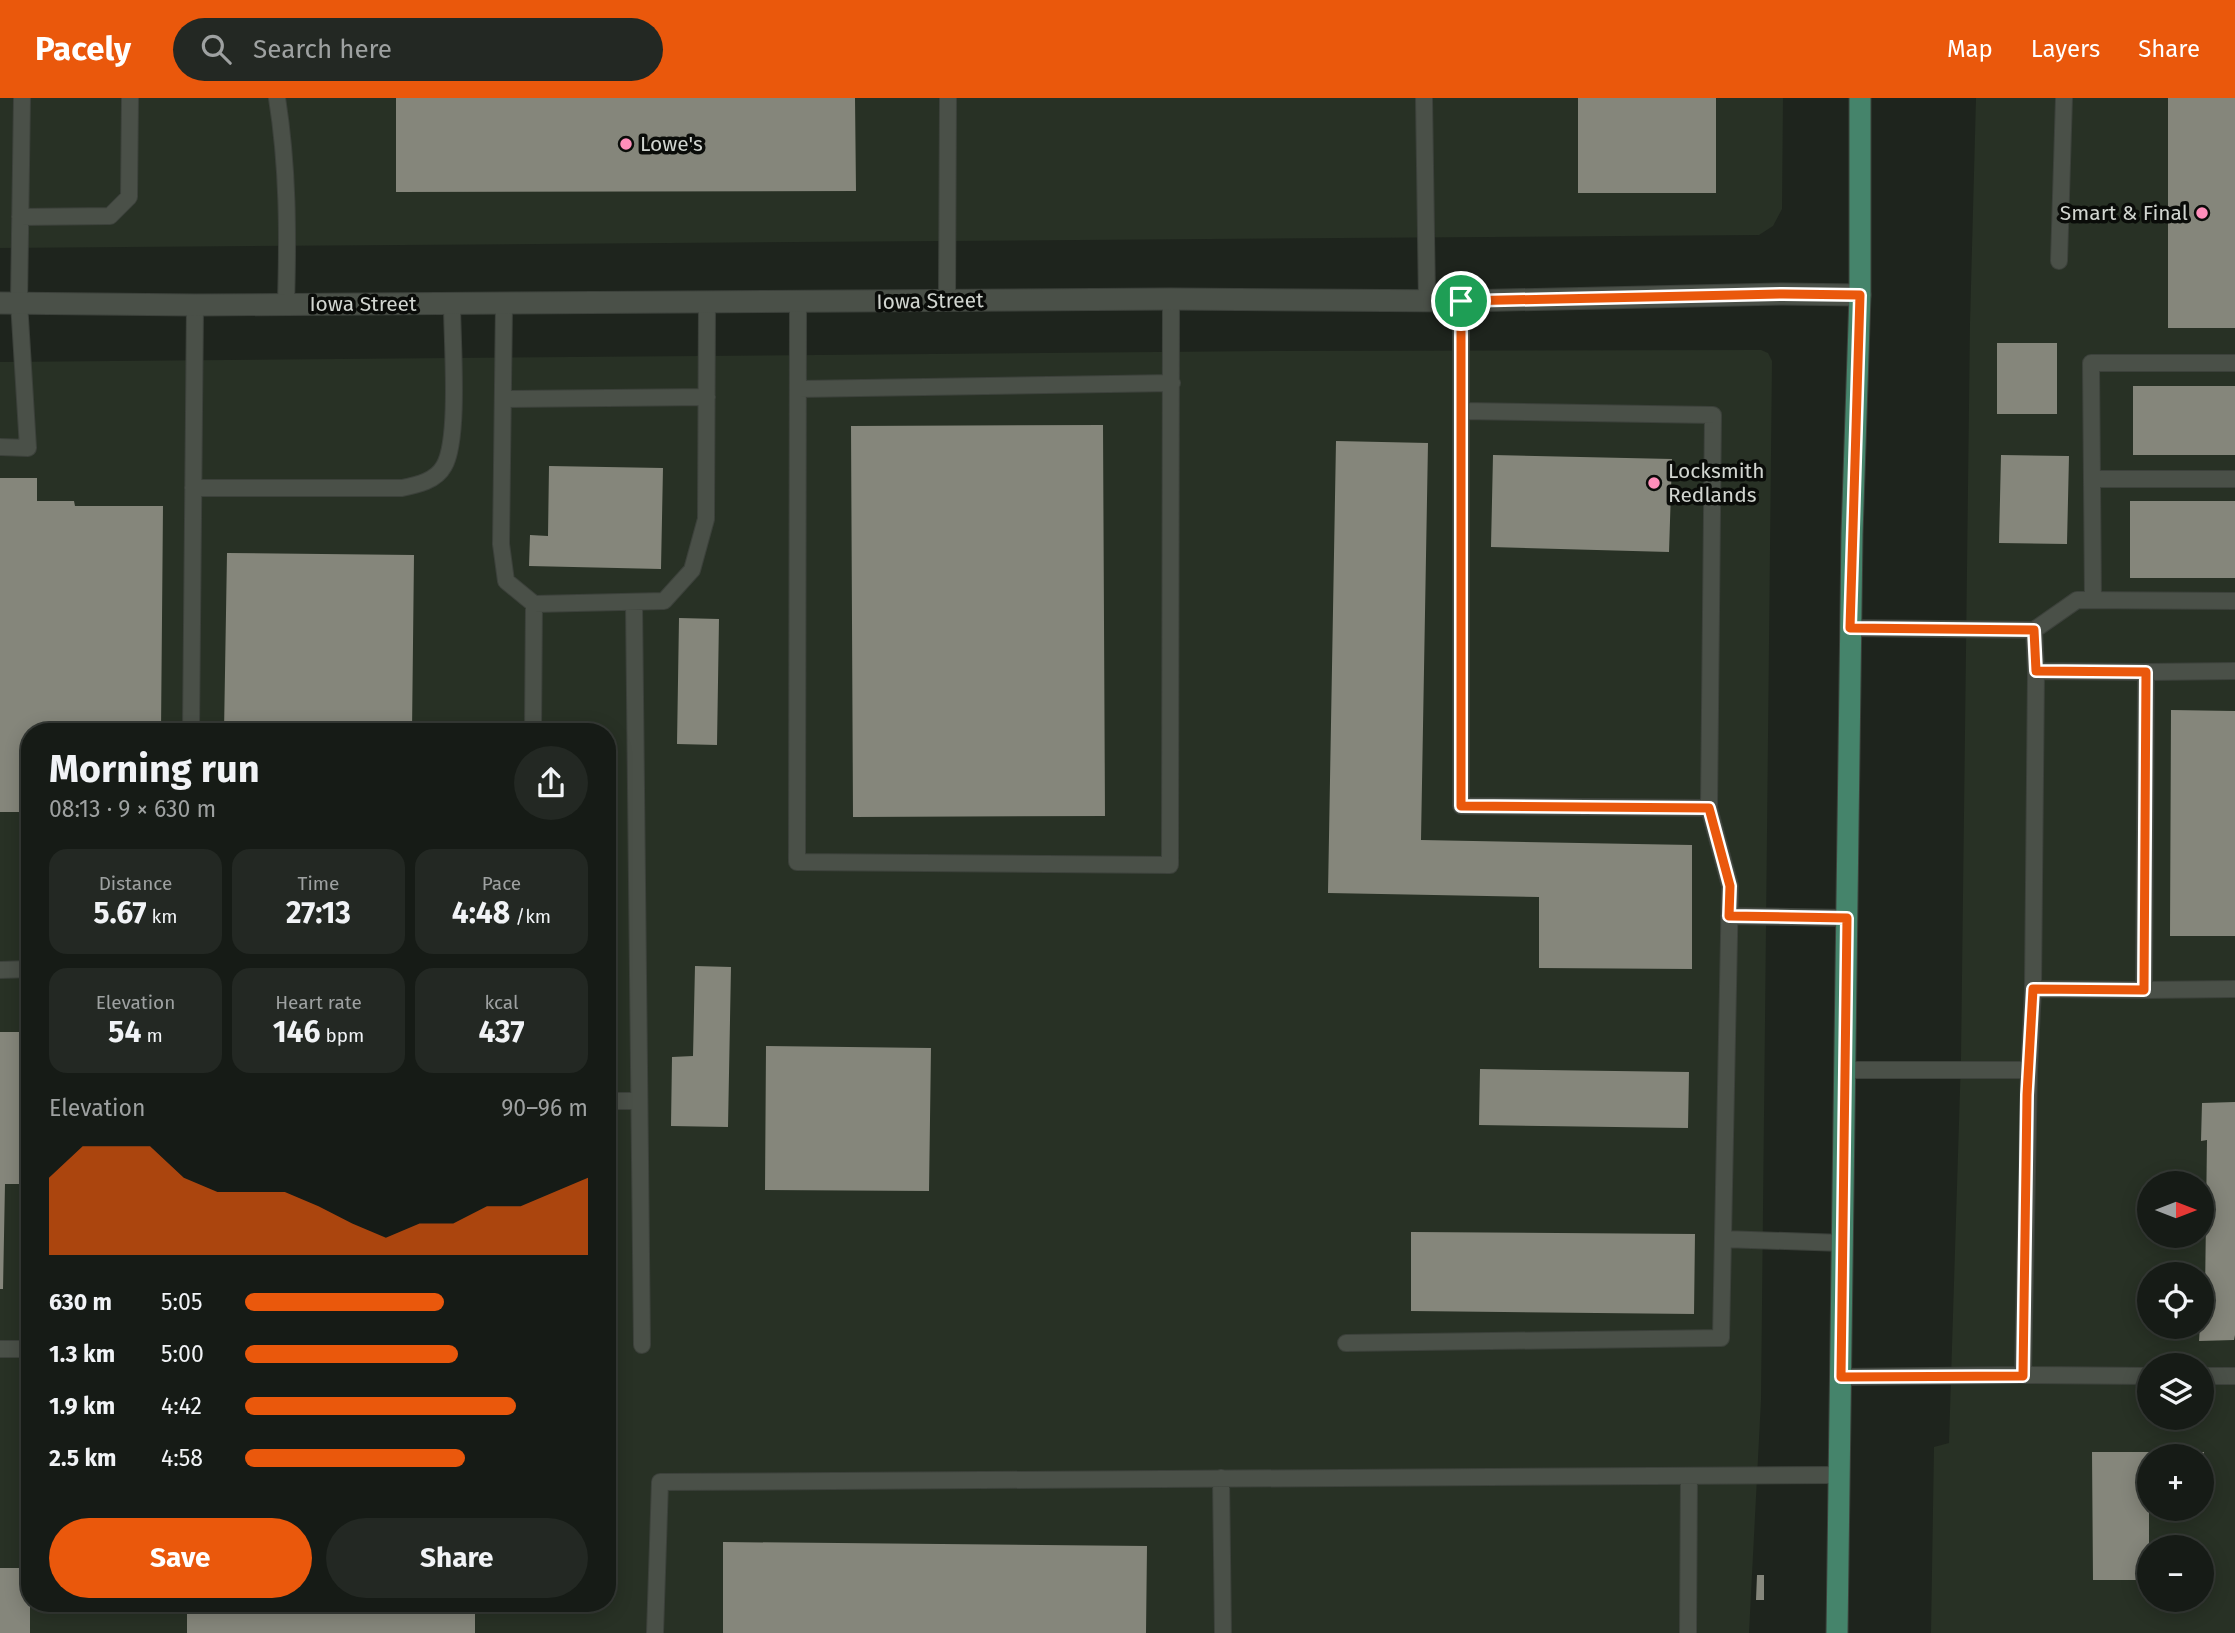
<!DOCTYPE html>
<meta charset="utf-8">
<style>
body{margin:0;font-family:"Fira Sans",sans-serif;background:#232823;color:#f1f3f6;height:100vh;display:flex;flex-direction:column;font-size:26px;white-space:nowrap}
*{box-sizing:border-box;margin:0}
p{font-size:23px;color:#9ea1a1}
.icon{flex:none;width:38px;height:38px;fill:none;stroke:currentColor;stroke-width:2;stroke-linecap:round;stroke-linejoin:round}
.map{position:relative;flex:1;overflow:hidden}
.details{position:absolute;left:21px;top:625px;width:595px;height:889px;display:flex;flex-direction:column;background:#161b16;border-radius:28px;box-shadow:0 4px 18px #0003,0 0 0 2px #353935}
.details>*{flex:none}
.needle{width:46px;rotate:90deg}
.fabs{position:absolute;left:2137px;top:1073px;display:grid;gap:14px}
.fabs a{display:grid;place-items:center;width:77px;height:77px;border-radius:50%;background:#161b16;box-shadow:0 4px 18px #0003,0 0 0 2px #353935;font-size:35px}
.pin{position:absolute;display:grid;place-items:center;width:60px;height:60px;color:#fff;margin:-30px;border:4px solid #fff;border-radius:50%;box-shadow:0 2px 7px #0007}
.round{display:grid;place-items:center;flex:none;width:74px;height:74px;border-radius:37px;background:#232823}
.summary{display:flex;align-items:center;justify-content:space-between;height:119px;padding:0 28px}
h1{font-size:38px;font-weight:700;line-height:52px}
.stats{display:grid;grid-template-columns:repeat(3,1fr);gap:10px;height:119px;padding:7px 28px}
.stats div{display:grid;align-content:center;border-radius:18px;background:#232823;text-align:center}
.stats b{font-size:30px;font-weight:700}
.stats small{font-size:19px;font-weight:400}
.stats p{font-size:19px}
.chart{height:196px;padding:14px 28px}
.chart p{display:flex;justify-content:space-between}
.chart svg{width:100%;height:126px;margin-top:7px;fill:#ea580c;opacity:.7}
.cta{display:flex;gap:14px;margin-top:auto;padding:14px 28px}
.cta a{flex:1;height:80px;border-radius:42px;background:#ea580c;color:#fff;font-size:28px;font-weight:700;line-height:80px;text-align:center}
.cta a+a{background:#232823;color:#f1f3f6}
ul{padding:0 28px;list-style:none;font-size:23px}
li{display:grid;grid-template-columns:112px 84px 1fr;align-items:center;height:52px}
li i{height:18px;border-radius:9px;background:#ea580c}
header{display:flex;align-items:center;gap:42px;box-sizing:border-box;height:98px;padding:0 35px;background:#ea580c;color:#fff}
header strong{font-size:33px}
nav{display:flex;gap:38px;margin-inline-start:auto;font-size:24px}
.search{width:490px;height:63px;background:#232823;display:flex;align-items:center;gap:18px;box-sizing:border-box;padding:0 24px;border-radius:38px;color:#9ea1a1;font-size:26px}
.map>svg:first-child{display:block}
</style>
<header>
<strong>Pacely</strong>
<div class="search"><svg class="icon" aria-label="search" viewBox="0 0 24 24"><circle cx="10" cy="10" r="6"/><path d="M15 15l6 6"/></svg>Search here</div>
<nav><a>Map</a><a>Layers</a><a>Share</a></nav>
</header>
<div class="map">
<svg width="2235" height="1535" viewBox="0 0 2235 1535">
<rect width="100%" height="100%" fill="#1e241d"/>
<path fill="#283125" fill-rule="evenodd" d="M 0,0 L 1783,0 L 1782,111 L 1773,128 L 1759,137 L 0,150 Z
M 1976,0 L 2235,0 L 2235,1535 L 1931,1535 L 1934,1349 L 1949,1345 L 1961,960 L 1970,225 ZM 2149,1085 L 2202,1085 L 2202,1138 L 2149,1138 ZM 2149,1176 L 2202,1176 L 2202,1228 L 2149,1228 ZM 2149,1267 L 2202,1267 L 2202,1320 L 2149,1320 ZM 2149,1358 L 2202,1358 L 2202,1410 L 2149,1410 ZM 2149,1449 L 2202,1449 L 2202,1502 L 2149,1502 Z
M 1761,252 L 1768,255 L 1772,263 L 1761,1302 L 1749,1535 L 0,1535 L 0,264 L 1269,253 ZM 30,634 L 607,634 L 607,1505 L 30,1505 Z"/>
<path fill="#85867b" d="M 396,0 L 855,0 L 856,93 L 396,94 Z
M 1578,0 L 1716,0 L 1716,95 L 1578,95 Z
M 2168,0 L 2235,0 L 2235,230 L 2168,230 Z
M 1997,245 L 2057,245 L 2057,316 L 1997,316 Z
M 2133,288 L 2235,288 L 2235,357 L 2133,357 Z
M 1103,327 L 1105,718 L 853,719 L 851,328 Z
M 1336,343 L 1428,345 L 1421,742 L 1692,747 L 1692,871 L 1539,870 L 1539,799 L 1328,795 Z
M 1493,357 L 1672,361 L 1669,454 L 1491,449 Z
M 2001,357 L 2069,358 L 2067,446 L 1999,445 Z
M 549,368 L 663,370 L 661,471 L 529,468 L 530,437 L 548,438 Z
M 0,380 L 37,380 L 37,403 L 74,403 L 75,408 L 163,408 L 161,634 L 30,634 L 30,714 L 0,714 Z
M 2130,403 L 2235,403 L 2235,480 L 2130,480 Z
M 227,455 L 414,457 L 412,634 L 224,634 Z
M 679,520 L 719,521 L 717,647 L 677,646 Z
M 2171,612 L 2235,613 L 2235,838 L 2170,838 Z
M 695,868 L 731,869 L 728,1029 L 671,1028 L 672,959 L 693,958 Z
M 0,934 L 30,934 L 30,1086 L 5,1086 L 3,1191 L 0,1191 Z
M 766,948 L 931,950 L 929,1093 L 765,1092 Z
M 1480,971 L 1689,974 L 1688,1030 L 1479,1027 Z
M 2235,1004 L 2235,1237 L 2234,1242 L 2199,1243 L 2202,1196 L 2205,1196 L 2207,1042 L 2201,1043 L 2202,1005 Z
M 1411,1134 L 1695,1136 L 1694,1216 L 1411,1213 Z
M 2092,1354 L 2204,1354 L 2205,1399 L 2202,1399 L 2202,1358 L 2149,1358 L 2149,1482 L 2093,1482 Z
M 723,1444 L 1147,1448 L 1146,1535 L 723,1535 Z
M 0,1470 L 30,1470 L 30,1535 L 0,1535 Z
M 1757,1477 L 1764,1477 L 1764,1502 L 1756,1502 Z
M 187,1505 L 475,1505 L 475,1535 L 187,1535 Z"/>
<g fill="none" stroke-linecap="round" stroke-linejoin="round">
<g stroke="#3c413b" stroke-width="18">
<path id="lane" d="M 277,0 C 288,69 288,136 286,205
M 1424,0 L 1427,203
M 20,119 L 110,118 L 129,99 L 130,0
M 2059,163 L 2064,0
M 947,203 L 948,0
M 798,204 L 797,764 L 1170,767 L 1171,201
M 504,207 L 501,446 L 506,483 L 534,506 L 664,503 L 692,472 L 706,421 L 707,204
M 799,291 L 1172,285
M 503,301 L 707,299
M 1462,313 L 1713,317 L 1709,710
M 0,349 L 28,350 L 19,204 L 22,0
M 2092,381 L 2235,381
M 193,390 L 402,390 C 417,387 436,383 444,368 C 460,341 452,242 452,206
M 2093,502 L 2091,265 L 2235,265
M 634,505 L 642,1247
M 1850,530 L 2034,532 L 2036,573
M 2034,532 L 2077,502 L 2235,503
M 2146,574 L 2235,573
M 191,634 L 195,207
M 533,634 L 534,506
M 1729,818 L 1847,820
M 0,872 L 30,871
M 2144,892 L 2235,891
M 1844,972 L 2029,972 L 2033,891 L 2036,573 L 2146,574 L 2144,892 L 2033,891
M 607,1003 L 639,1003
M 1723,1141 L 1843,1145
M 1346,1245 L 1721,1240 L 1730,788 L 1709,710 L 1461,708 L 1461,203
M 0,1251 L 30,1251
M 2023,1277 L 2149,1278
M 2202,1278 L 2235,1278
M 1841,1279 L 2023,1277 L 2029,972
M 1221,1380 L 1223,1535
M 655,1535 L 660,1384 L 1839,1377
M 1688,1535 L 1689,1378"/>
</g>
<g stroke="#3c413b" stroke-width="23">
<path id="street" d="M 0,205 L 195,207 L 1171,201 L 1461,203 L 1783,196 L 1860,197"/>
</g>
<g stroke="#3c413b" stroke-width="23">
<path id="primary" d="M 1837,1535 L 1852,436 L 1860,197 L 1860,0"/>
</g>
<use href="#lane" stroke="#4a5048" stroke-width="16"/>
<use href="#street" stroke="#4a5048" stroke-width="21"/>
<use href="#primary" stroke="#45846b" stroke-width="21"/>
</g>
<g fill="none" stroke-linecap="round" stroke-linejoin="round">
<g stroke="#fff" stroke-width="14">
<path id="route" d="M 1783,196 L 1860,197 L 1850,530 L 2034,532 L 2036,573 L 2146,574 L 2144,892 L 2033,891 L 2027,997 L 2023,1278 L 1841,1279 L 1847,820 L 1729,818 L 1730,788 L 1709,710 L 1461,708 L 1461,203 Z"/>
</g>
<use href="#route" stroke="#ea580c" stroke-width="9"/>
</g>
<g fill="#ff8eba" stroke="#0a0c09" stroke-width="2.5">
<circle cx="626" cy="46" r="7"/>
<circle cx="2202" cy="115" r="7"/>
<circle cx="1654" cy="385" r="7"/>
</g>
<g text-anchor="middle" stroke-width="7" stroke-linejoin="round" paint-order="stroke">
<g font-size="21" fill="#d1d5d0" stroke="#0a0c09" text-anchor="start">
<text x="640" y="53">Lowe's</text>
<text x="2188" y="122" text-anchor="end">Smart &amp; Final</text>
<text x="1668" y="380">Locksmith<tspan x="1668" dy="24">Redlands</tspan></text>
</g>
<g font-size="21" fill="#d1d5d0" stroke="#0a0c09">
<text transform="translate(930 203) rotate(-1)" y="7">Iowa Street</text>
<text x="363" y="213">Iowa Street</text>
</g>
</g>
</svg>
<div class="fabs">
<a><svg class="needle" viewBox="-14 -14 28 28"><path d="M0-13l5 13h-10z" fill="#e53935"/><path d="M0 13l5-13h-10z" fill="#9ea1a1"/></svg></a>
<a><svg class="icon" aria-label="locate" viewBox="0 0 24 24"><circle cx="12" cy="12" r="6"/><path d="M12 2v4M12 18v4M2 12h4M18 12h4"/></svg></a>
<a><svg class="icon" aria-label="layers" viewBox="0 0 24 24"><path d="M12 4l9 5-9 5-9-5zM3 14l9 5 9-5"/></svg></a>
<a>+</a>
<a>−</a>
</div>
<div class="pin" style="left:1461px;top:203px;background:#1e9e55"><svg class="icon" aria-label="arrive" viewBox="0 0 24 24"><path d="M6 21V4h12l-3 4 3 4H6"/></svg></div>
<section class="details">
<div class="summary"><div><h1>Morning run</h1><p>08:13 · 9 × 630 m</p></div><a class="round"><svg class="icon" aria-label="share" viewBox="0 0 24 24"><path d="M12 15V3M7 8l5-5 5 5M5 13v7h14v-7"/></svg></a></div>
<div class="stats">
<div><p>Distance</p><b>5.67<small> km</small></b></div>
<div><p>Time</p><b>27:13</b></div>
<div><p>Pace</p><b>4:48<small> /km</small></b></div>
</div>
<div class="stats">
<div><p>Elevation</p><b>54<small> m</small></b></div>
<div><p>Heart rate</p><b>146<small> bpm</small></b></div>
<div><p>kcal</p><b>437</b></div>
</div>
<div class="chart"><p><span>Elevation</span>90–96 m</p>
<svg viewBox="0 0 160 44" preserveAspectRatio="none"><path d="M0 44V17L10 6L20 6L30 6L40 17L50 22L60 22L70 22L80 27L90 33L100 38L110 33L120 33L130 27L140 27L150 22L160 17V44z"/></svg>
</div>
<ul>
<li><b>630 m</b>5:05<i style="width:58%"></i></li>
<li><b>1.3 km</b>5:00<i style="width:62%"></i></li>
<li><b>1.9 km</b>4:42<i style="width:79%"></i></li>
<li><b>2.5 km</b>4:58<i style="width:64%"></i></li>
</ul>
<div class="cta"><a>Save</a><a>Share</a></div>
</section>
</div>
